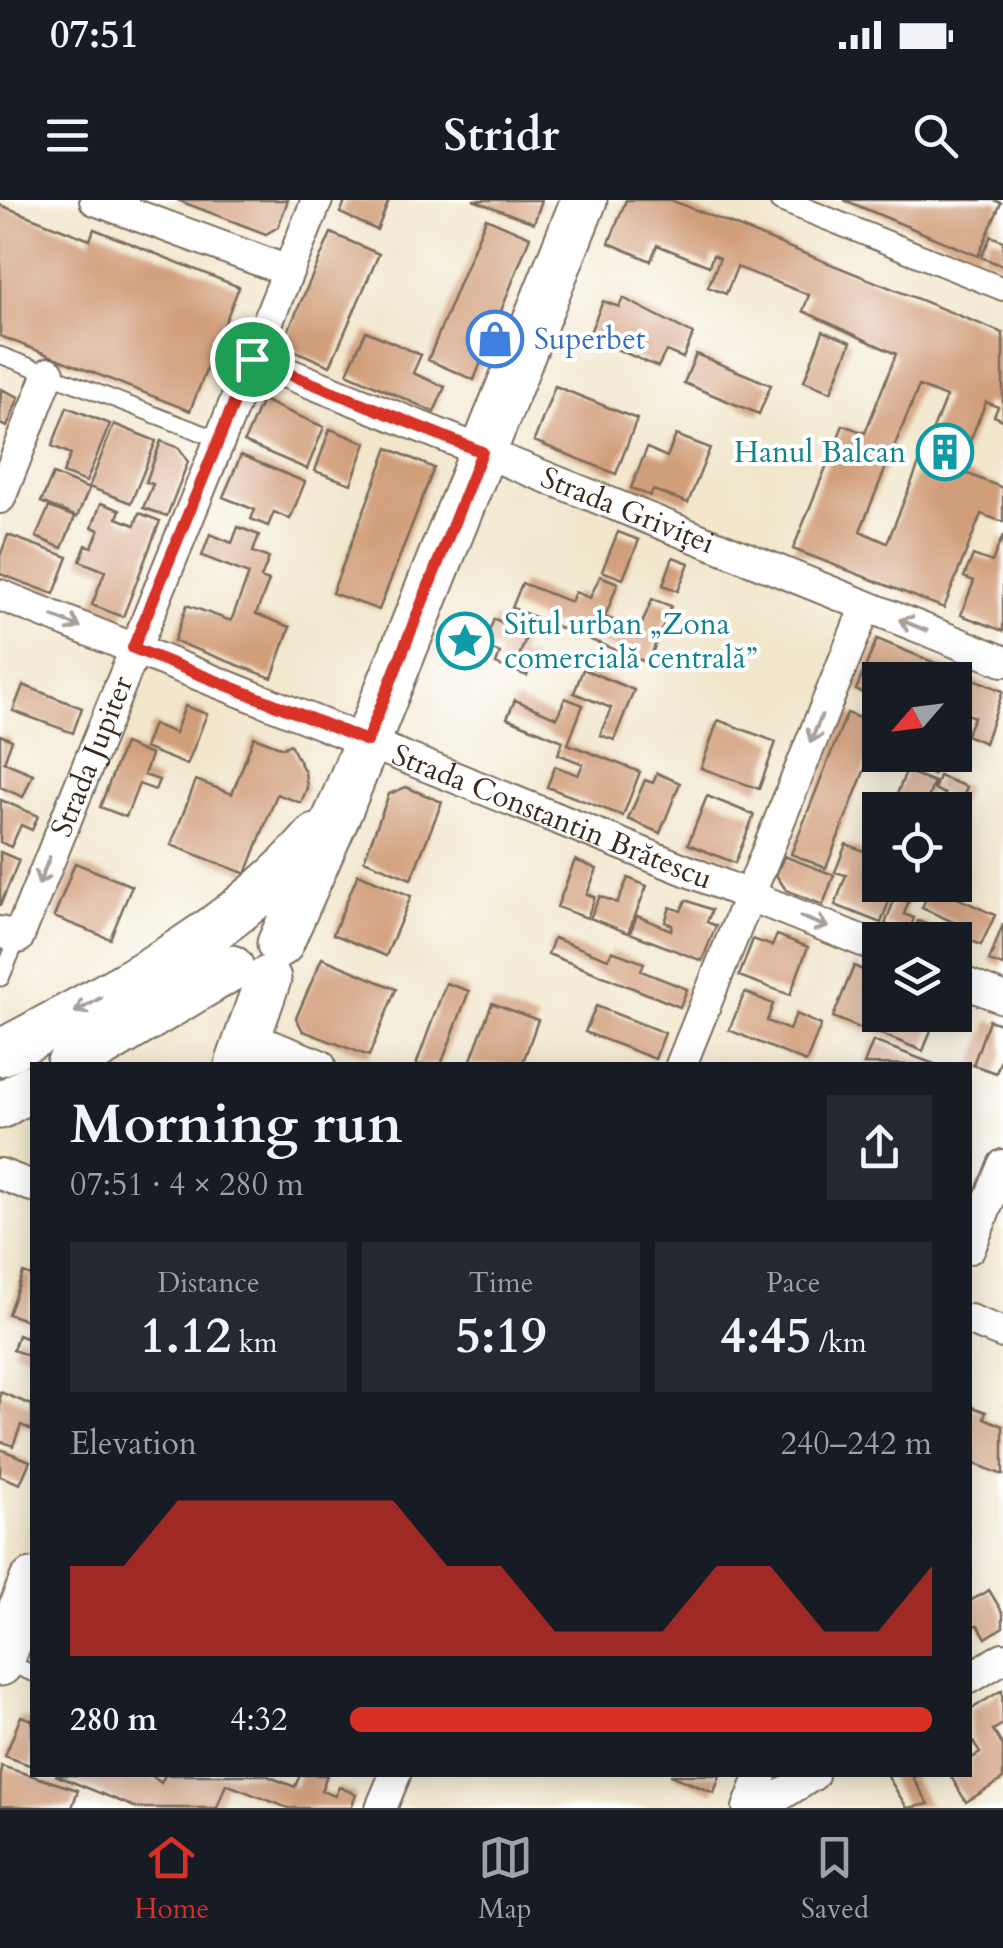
<!DOCTYPE html>
<meta charset="utf-8">
<style>
body{margin:0;font-family:Cardo,serif;background:#242831;color:#f1f3f6;height:100vh;display:flex;flex-direction:column;font-size:38px;white-space:nowrap}
*{box-sizing:border-box;margin:0}
p{font-size:32px;color:#9ea1a6}
.icon{flex:none;width:55px;height:55px;fill:none;stroke:currentColor;stroke-width:2;stroke-linecap:round;stroke-linejoin:round}
.map{position:relative;flex:1;overflow:hidden}
.sheet{position:absolute;left:30px;top:862px;width:942px;height:715px;display:flex;flex-direction:column;background:#171b24;border-radius:0px;box-shadow:0 5px 25px #0003}
.sheet>*{flex:none}
.needle{width:65px;rotate:242deg}
.fabs{position:absolute;left:862px;top:462px;display:grid;gap:20px}
.fabs a{display:grid;place-items:center;width:110px;height:110px;border-radius:0px;background:#171b24;box-shadow:0 5px 25px #0003;font-size:50px}
.pin{position:absolute;display:grid;place-items:center;width:85px;height:85px;color:#fff;margin:-42px;border:5px solid #fff;border-radius:50%;box-shadow:0 2px 10px #0007}
.round{display:grid;place-items:center;flex:none;width:105px;height:105px;border-radius:0px;background:#242831}
.overview{display:flex;align-items:center;justify-content:space-between;height:170px;padding:0 40px}
h1{font-size:55px;font-weight:700;line-height:75px}
.metrics{display:grid;grid-template-columns:repeat(3,1fr);gap:15px;height:170px;padding:10px 40px}
.metrics div{display:grid;align-content:center;border-radius:0px;background:#242831;text-align:center}
.metrics b{font-size:50px;font-weight:700}
.metrics small{font-size:28px;font-weight:400}
.metrics p{font-size:28px}
.chart{height:280px;padding:20px 40px}
.chart p{display:flex;justify-content:space-between}
.chart svg{width:100%;height:180px;margin-top:10px;fill:#d93025;opacity:.7}
ul{padding:0 40px;list-style:none;font-size:32px}
li{display:grid;grid-template-columns:160px 120px 1fr;align-items:center;height:75px}
li i{height:25px;border-radius:12px;background:#d93025}
.status{display:flex;justify-content:space-between;align-items:center;height:70px;padding:0 50px;background:#171b24;direction:ltr}
.status svg{height:28px;fill:currentColor}
header{display:flex;justify-content:space-between;align-items:center;height:130px;padding:0 40px;background:#171b24;font-size:45px;font-weight:700}
.dock{display:flex;justify-content:space-around;align-items:center;height:140px;border-top:2px solid #363941;background:#171b24;font-size:28px;color:#9ea1a6}
.dock a{display:grid;justify-items:center;gap:5px}
.dock .active{color:#d93025}
.map>svg:first-child{display:block}
</style>
<div class="status"><b>07:51</b><svg viewBox="0 0 49 12"><path d="M0 12V9h3v3zM5 12V6h3v6zM10 12V3h3v9zM15 12V0h3v12zM26 1h20v11H26zM47 4h2v5h-2z"/></svg></div>
<header><svg class="icon" aria-label="menu" viewBox="0 0 24 24"><path d="M4 6h16M4 12h16M4 18h16"/></svg>Stridr<svg class="icon" aria-label="search" viewBox="0 0 24 24"><circle cx="10" cy="10" r="6"/><path d="M15 15l6 6"/></svg></header>
<div class="map">
<svg width="1003" height="1608" viewBox="0 0 1003 1608">
<rect width="100%" height="100%" fill="#fff"/>
<filter id="ink" filterUnits="userSpaceOnUse"><feTurbulence type="fractalNoise" baseFrequency=".01" numOctaves="2"/><feDisplacementMap in="SourceGraphic" scale="20" xChannelSelector="R" yChannelSelector="G"/><feConvolveMatrix kernelMatrix="1 2 1 2 8 2 1 2 1" color-interpolation-filters="sRGB"/></filter>
<filter id="wash" filterUnits="userSpaceOnUse"><feTurbulence type="fractalNoise" baseFrequency=".0048" numOctaves="4" result="noise"/><feDisplacementMap in="SourceGraphic" scale="40" xChannelSelector="R" yChannelSelector="G"/><feGaussianBlur stdDeviation="2.25" result="paint"/><feColorMatrix in="noise" values="0 0 0 0 0 0 0 0 0 0 0 0 0 0 0 0 0 1.4 0 .05"/><feComposite in="paint" operator="in"/></filter>
<g filter="url(#wash)">
<rect width="100%" height="100%" fill="#f2e7cd"/>
<g id="blocks">
<path fill="#d19e7a" fill-rule="evenodd" d="M 177,0 L 288,0 L 278,27 L 266,34 Z
M 346,0 L 389,0 L 377,30 L 340,13 Z
M 473,0 L 542,0 L 534,23 Z
M 626,0 L 671,0 L 1003,133 L 1003,220 L 994,216 L 998,207 L 986,202 L 958,270 L 1003,288 L 1003,322 L 981,314 L 944,408 L 793,349 L 843,225 L 865,233 L 896,154 L 803,111 L 809,95 L 737,67 L 726,94 L 708,87 L 720,58 L 713,55 L 709,66 L 657,45 L 651,61 L 609,43 ZM 919,186 L 946,197 L 887,343 L 860,331 Z
M 844,0 L 994,0 L 1001,3 L 978,56 Z
M 0,5 L 90,40 L 94,29 L 239,87 L 190,211 L 0,136 Z
M 486,18 L 530,37 L 474,180 L 428,160 Z
M 331,33 L 379,54 L 330,166 L 282,145 Z
M 991,36 L 1003,41 L 1003,66 L 981,57 Z
M 623,98 L 693,134 L 683,158 L 666,151 L 658,167 L 588,137 L 603,101 L 619,107 Z
M 366,131 L 421,155 L 413,173 L 445,187 L 434,212 L 347,173 Z
M 823,131 L 851,142 L 831,192 L 804,181 Z
M 696,154 L 771,185 L 759,214 L 684,183 Z
M 555,186 L 637,219 L 616,274 L 534,241 Z
M 1,189 L 19,197 L 7,227 L 0,224 Z
M 262,200 L 324,227 L 307,269 L 244,242 Z
M 67,207 L 110,224 L 86,282 L 63,273 L 71,254 L 52,246 Z
M 114,224 L 156,241 L 131,303 L 89,287 Z
M 330,229 L 366,243 L 351,284 L 315,271 Z
M 676,235 L 710,248 L 688,303 L 653,290 L 650,296 L 631,288 L 647,248 L 667,257 Z
M 161,241 L 179,248 L 188,262 L 167,316 L 143,308 L 153,284 L 146,282 Z
M 388,248 L 434,268 L 379,410 L 332,393 Z
M 241,255 L 305,282 L 290,319 L 274,312 L 268,326 L 251,319 L 255,310 L 223,297 Z
M 53,274 L 89,289 L 77,317 L 41,302 Z
M 101,303 L 120,310 L 117,318 L 135,325 L 139,313 L 160,321 L 123,417 L 92,405 L 105,371 L 80,361 L 86,345 L 92,347 L 99,330 L 92,327 Z
M 49,307 L 75,317 L 62,348 L 36,337 Z
M 238,327 L 259,335 L 253,352 L 269,358 L 261,378 L 269,381 L 256,414 L 290,427 L 272,478 L 174,441 L 187,405 L 231,421 L 249,374 L 202,356 L 210,334 L 232,343 Z
M 618,332 L 639,340 L 623,379 L 602,371 Z
M 8,335 L 68,357 L 54,394 L 0,374 L 0,356 Z
M 1003,335 L 1003,431 L 961,415 L 974,381 L 964,377 L 973,355 L 992,362 Z
M 673,357 L 689,363 L 678,391 L 663,385 Z
M 600,376 L 618,383 L 605,417 L 639,431 L 652,399 L 671,406 L 648,463 L 512,408 L 522,383 L 571,402 L 575,392 L 590,398 Z
M 494,419 L 528,432 L 520,454 L 534,459 L 527,476 L 496,464 L 500,453 L 483,446 Z
M 877,439 L 1003,491 L 985,543 L 966,535 L 974,517 L 955,509 L 955,480 L 880,480 L 880,500 L 856,490 Z
M 583,469 L 634,490 L 614,540 L 600,535 L 611,508 L 574,493 Z
M 23,485 L 82,508 L 73,533 L 13,511 Z
M 565,498 L 583,505 L 568,544 L 640,572 L 623,616 L 547,587 L 555,566 L 578,575 L 583,564 L 558,554 L 563,541 L 507,518 L 515,500 L 557,518 Z
M 185,506 L 207,514 L 187,565 L 144,548 L 153,524 L 175,533 Z
M 847,513 L 880,526 L 880,554 L 872,551 L 826,668 L 791,654 Z
M 718,520 L 776,542 L 759,589 L 701,568 Z
M 0,535 L 12,540 L 4,562 L 33,574 L 23,597 L 0,587 Z
M 254,537 L 283,548 L 290,544 L 305,572 L 307,588 L 301,603 L 277,594 L 246,674 L 171,645 L 196,580 L 232,594 Z
M 124,544 L 151,555 L 144,575 L 159,580 L 155,590 L 139,584 L 126,617 L 100,607 Z
M 882,555 L 936,555 L 940,557 L 933,575 Z
M 906,571 L 934,582 L 924,610 L 891,610 Z
M 657,573 L 680,583 L 660,633 L 628,619 L 645,580 L 653,583 Z
M 939,576 L 967,587 L 955,619 L 955,610 L 939,610 L 945,594 L 934,589 Z
M 406,587 L 442,602 L 411,679 L 364,660 L 389,594 Z
M 707,596 L 754,615 L 735,663 L 688,644 Z
M 1,600 L 38,616 L 32,630 L 21,625 L 11,647 L 0,642 Z
M 880,641 L 880,685 L 895,685 L 881,723 L 835,705 L 846,675 L 835,672 L 846,644 L 874,655 Z
M 0,652 L 19,660 L 0,706 Z
M 784,656 L 834,675 L 823,705 L 786,690 L 776,675 Z
M 575,660 L 597,669 L 587,694 L 595,697 L 587,718 L 557,707 Z
M 75,663 L 132,686 L 110,739 L 54,717 Z
M 358,674 L 411,696 L 386,756 L 333,734 Z
M 628,678 L 647,686 L 628,733 L 590,718 L 600,696 L 617,703 Z
M 931,686 L 995,715 L 981,745 L 956,734 L 960,725 L 922,708 Z
M 897,693 L 910,698 L 904,714 L 914,718 L 909,733 L 885,724 Z
M 686,700 L 712,710 L 707,722 L 716,726 L 702,761 L 630,733 L 637,716 L 671,730 L 672,725 L 665,722 L 670,707 L 681,711 Z
M 918,721 L 951,734 L 948,740 L 914,732 Z
M 1003,724 L 1003,766 L 989,761 Z
M 777,735 L 808,747 L 790,795 L 739,776 L 753,739 L 772,746 Z
M 554,738 L 608,759 L 612,751 L 644,763 L 641,771 L 687,789 L 680,807 L 548,754 Z
M 322,758 L 396,789 L 369,856 L 303,831 L 296,818 Z
M 854,766 L 880,778 L 880,807 L 869,832 L 833,817 Z
M 446,783 L 469,791 L 441,865 L 416,865 Z
M 745,792 L 773,804 L 767,821 L 789,830 L 796,814 L 821,825 L 806,862 L 729,830 Z
M 492,803 L 538,820 L 522,865 L 469,865 Z
M 596,806 L 665,833 L 655,859 L 585,832 Z
M 881,815 L 902,815 L 931,830 L 923,851 L 874,831 Z
M 989,820 L 1003,825 L 1003,854 L 996,873 L 973,865 Z
M 873,841 L 937,865 L 936,865 L 864,864 Z
M 23,1073 L 32,1076 L 28,1121 L 8,1114 Z
M 32,1118 L 32,1157 L 13,1150 L 18,1135 L 25,1138 Z
M 0,1192 L 32,1205 L 32,1230 L 21,1225 L 13,1246 L 0,1241 Z
M 970,1206 L 986,1212 L 984,1218 L 1003,1226 L 1003,1275 L 970,1262 Z
M 0,1249 L 30,1261 L 20,1284 L 0,1276 Z
M 989,1390 L 1003,1413 L 1003,1427 L 986,1438 L 978,1425 L 970,1426 L 970,1401 Z
M 1002,1490 L 1003,1524 L 993,1530 L 1003,1546 L 1003,1579 L 966,1602 L 950,1575 L 970,1575 L 970,1559 L 980,1553 L 970,1537 L 970,1510 Z
M 21,1516 L 32,1520 L 32,1566 L 5,1556 Z
M 1,1566 L 78,1590 L 72,1608 L 0,1606 Z
M 55,1575 L 151,1575 L 161,1583 L 165,1575 L 265,1575 L 295,1587 L 300,1575 L 327,1575 L 321,1591 L 335,1596 L 339,1587 L 356,1594 L 351,1608 L 288,1608 L 226,1584 L 217,1608 L 137,1608 Z
M 670,1575 L 720,1575 L 714,1593 Z
M 887,1575 L 917,1575 L 913,1578 L 929,1604 L 907,1608 Z"/>
</g>
</g>
<g filter="url(#ink)">
<use href="#blocks" fill-opacity="0" stroke="#7b6c5b" stroke-width="2.5"/>
<g fill="none" stroke-linecap="round" stroke-linejoin="round">
<g stroke="#7b6c5b" stroke-width="19">
<path id="service" d="M 0,155 L 220,240
M 1,778 L 18,738
M 5,1462 L 32,1473"/>
</g>
<g stroke="#7b6c5b" stroke-width="26">
<path id="pedestrian" d="M 781,0 L 1003,89"/>
</g>
<g stroke="#7b6c5b" stroke-width="34">
<g id="minor">
<path d="M 95,0 L 288,71"/>
<path id="s1" d="M 252,159 L 1003,461"/>
<path d="M 0,298 L 49,173"/>
<path id="s2" d="M 0,395 L 880,748"/>
<path id="s3" d="M 0,732 L 18,738 L 317,0"/>
<path d="M 955,779 L 1003,798"/>
<path d="M 249,837 L 320,865"/>
<path d="M 681,865 L 866,406"/>
<path d="M 0,974 L 32,986"/>
<path d="M 970,1048 L 1003,965"/>
<path d="M 970,1120 L 1003,1133"/>
<path d="M 970,1478 L 1003,1458"/>
<path d="M 381,1608 L 395,1575"/>
<path d="M 748,1608 L 761,1575"/>
<path d="M 760,1608 L 813,1575"/>
</g>
</g>
<g stroke="#7b6c5b" stroke-width="49">
<path id="secondary" d="M 280,744 L 340,609 L 584,0
M 0,853 C 113,792 230,736 316,637
M 69,865 L 231,768
M 238,865 L 268,779
M 0,906 L 32,887
M 0,1463 L 32,1382"/>
</g>
<use href="#service" stroke="#fff" stroke-width="15"/>
<use href="#pedestrian" stroke="#fff" stroke-width="22"/>
<use href="#minor" stroke="#fff" stroke-width="30"/>
<use href="#secondary" stroke="#fff" stroke-width="45"/>
</g>
<defs><path id="oneway-shaft" d="M-6 0H5M1.5-3L5.5 0L1.5 3" fill="none" stroke-width="1.6" stroke-linecap="round" stroke-linejoin="round" transform="scale(2.5)"/></defs>
<g stroke="#a79f9a">
<use href="#oneway-shaft" transform="translate(67 422) rotate(22)"/>
<use href="#oneway-shaft" transform="translate(913 425) rotate(-158)"/>
<use href="#oneway-shaft" transform="translate(816 529) rotate(112)"/>
<use href="#oneway-shaft" transform="translate(44 671) rotate(112)"/>
<use href="#oneway-shaft" transform="translate(814 722) rotate(22)"/>
<use href="#oneway-shaft" transform="translate(88 805) rotate(151)"/>
</g>
</g>
<g fill="none" stroke-linecap="round" stroke-linejoin="round" filter="url(#ink)">
<g stroke="#fff" stroke-width="20">
<path id="route" d="M 252,159 L 482,252 L 367,541 L 133,448 Z"/>
</g>
<use href="#route" stroke="#d93025" stroke-width="12"/>
</g>
<defs>
<g id="shop-ring" transform="scale(2.875)"><circle r="9.5" fill="#fff" stroke="#3f7fe0" stroke-width="1.5"/><path d="M-5-2.5h2.3a2.7 3.5 0 0 1 5.4 0H5L5.5 6h-11ZM-1.5-2.5h3a1.5 2.3 0 0 0-3 0Z" fill="#3f7fe0"/></g>
<g id="building-ring" transform="scale(2.875)"><circle r="9.5" fill="#fff" stroke="#0f9aa8" stroke-width="1.5"/><path d="M-4-6H4V6H1V3H-1V6H-4ZM-2.5-4.3h1.7v1.8h-1.7ZM.8-4.3h1.7v1.8H.8ZM-2.5-1h1.7V.8h-1.7ZM.8-1h1.7V.8H.8Z" fill="#0f9aa8"/></g>
<g id="sight-ring" transform="scale(2.875)"><circle r="9.5" fill="#fff" stroke="#0f9aa8" stroke-width="1.5"/><path d="M0-6L1.8-2.2L6-1.7L2.9 1.2L3.7 5.4L0 3.3L-3.7 5.4L-2.9 1.2L-6-1.7L-1.8-2.2Z" fill="#0f9aa8"/></g>
</defs>
<g fill-rule="evenodd">
<use href="#shop-ring" x="495" y="139"/>
<use href="#building-ring" x="945" y="252"/>
<use href="#sight-ring" x="465" y="441"/>
</g>
<g text-anchor="middle" stroke-width="8" stroke-linejoin="round" paint-order="stroke">
<g font-size="30" fill="#366cbe" stroke="#fff" text-anchor="start">
<text x="534" y="149">Superbet</text>
</g>
<g font-size="30" fill="#0d838f" stroke="#fff" text-anchor="end">
<text x="906" y="262">Hanul Balcan</text>
<text x="504" y="434" text-anchor="start">Situl urban „Zona<tspan x="504" dy="34">comercială centrală”</tspan></text>
</g>
<g font-size="30" fill="#3b2a1e" stroke="#fff">
<text dy="10" stroke="none"><textPath href="#s1" startOffset="405">Strada Griviței</textPath></text>
<text dy="10" stroke="none"><textPath href="#s3" startOffset="215">Strada Jupiter</textPath></text>
<text dy="10" stroke="none"><textPath href="#s2" startOffset="595">Strada Constantin Brătescu</textPath></text>
</g>
</g>
</svg>
<div class="fabs">
<a><svg class="needle" viewBox="-14 -14 28 28"><path d="M0-13l5 13h-10z" fill="#e53935"/><path d="M0 13l5-13h-10z" fill="#9ea1a6"/></svg></a>
<a><svg class="icon" aria-label="locate" viewBox="0 0 24 24"><circle cx="12" cy="12" r="6"/><path d="M12 2v4M12 18v4M2 12h4M18 12h4"/></svg></a>
<a><svg class="icon" aria-label="layers" viewBox="0 0 24 24"><path d="M12 4l9 5-9 5-9-5zM3 14l9 5 9-5"/></svg></a>
</div>
<div class="pin" style="left:252px;top:159px;background:#1e9e55"><svg class="icon" aria-label="arrive" viewBox="0 0 24 24"><path d="M6 21V4h12l-3 4 3 4H6"/></svg></div>
<section class="sheet">
<div class="overview"><div><h1>Morning run</h1><p>07:51 · 4 × 280 m</p></div><a class="round"><svg class="icon" aria-label="share" viewBox="0 0 24 24"><path d="M12 15V3M7 8l5-5 5 5M5 13v7h14v-7"/></svg></a></div>
<div class="metrics">
<div><p>Distance</p><b>1.12<small> km</small></b></div>
<div><p>Time</p><b>5:19</b></div>
<div><p>Pace</p><b>4:45<small> /km</small></b></div>
</div>
<div class="chart"><p><span>Elevation</span>240–242 m</p>
<svg viewBox="0 0 160 44" preserveAspectRatio="none"><path d="M0 44V22L10 22L20 6L30 6L40 6L50 6L60 6L70 22L80 22L90 38L100 38L110 38L120 22L130 22L140 38L150 38L160 22V44z"/></svg>
</div>
<ul>
<li><b>280 m</b>4:32<i style="width:100%"></i></li>
</ul>
</section>
</div>
<nav class="dock">
<a class="active"><svg class="icon" aria-label="home" viewBox="0 0 24 24"><path d="M3 11l9-7 9 7M6 9v11h12V9"/></svg>Home</a>
<a><svg class="icon" aria-label="map" viewBox="0 0 24 24"><path d="M3 6l6-2 6 2 6-2v14l-6 2-6-2-6 2zM9 4v14M15 6v14"/></svg>Map</a>
<a><svg class="icon" aria-label="saved" viewBox="0 0 24 24"><path d="M7 4h10v16l-5-4-5 4z"/></svg>Saved</a>
</nav>
